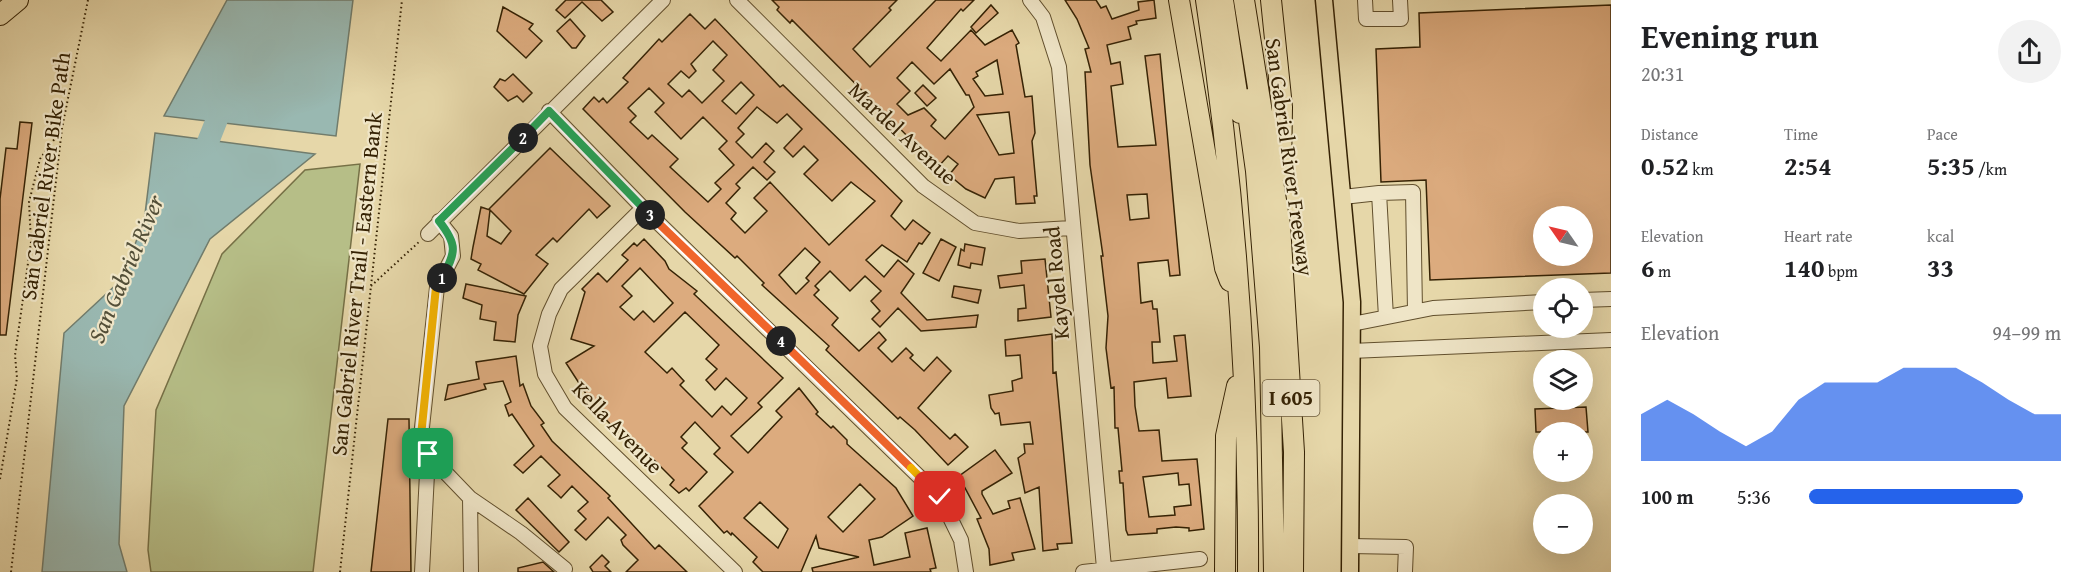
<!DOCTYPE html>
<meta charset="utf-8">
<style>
body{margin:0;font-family:"Gentium Book Plus",serif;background:#f2f2f2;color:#202124;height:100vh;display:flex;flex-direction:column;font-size:22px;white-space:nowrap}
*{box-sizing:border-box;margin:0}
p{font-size:20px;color:#757577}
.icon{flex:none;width:33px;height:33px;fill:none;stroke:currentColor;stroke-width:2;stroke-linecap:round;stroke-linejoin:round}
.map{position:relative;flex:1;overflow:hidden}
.sheet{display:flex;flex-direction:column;background:#fff;width:480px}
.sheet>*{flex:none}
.needle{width:39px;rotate:304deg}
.controls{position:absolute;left:1533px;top:206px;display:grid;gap:12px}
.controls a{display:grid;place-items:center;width:60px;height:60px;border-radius:50%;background:#fff;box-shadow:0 6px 24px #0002;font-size:30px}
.pin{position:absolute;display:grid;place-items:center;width:51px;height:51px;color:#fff;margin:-26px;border-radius:12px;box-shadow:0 3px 9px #0006}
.km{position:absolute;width:30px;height:30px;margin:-15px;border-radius:50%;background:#222;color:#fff;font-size:16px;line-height:30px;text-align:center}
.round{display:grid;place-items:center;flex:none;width:63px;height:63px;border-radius:32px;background:#f2f2f2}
.summary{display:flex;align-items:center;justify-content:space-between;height:102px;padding:0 30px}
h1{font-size:33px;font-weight:800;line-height:45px}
.figures{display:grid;grid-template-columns:repeat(3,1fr);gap:9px;height:102px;padding:6px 30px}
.figures div{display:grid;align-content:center}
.figures b{font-size:26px;font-weight:800}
.figures small{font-size:16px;font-weight:400}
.figures p{font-size:16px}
.chart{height:168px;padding:12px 30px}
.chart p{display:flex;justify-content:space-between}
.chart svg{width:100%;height:108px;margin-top:6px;fill:#2563eb;opacity:.7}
ul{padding:0 30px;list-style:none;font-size:20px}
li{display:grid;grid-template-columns:96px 72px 1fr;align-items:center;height:45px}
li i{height:15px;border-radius:8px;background:#2563eb}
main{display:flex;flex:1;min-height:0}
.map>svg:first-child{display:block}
</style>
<main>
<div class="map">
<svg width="1611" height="572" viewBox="0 0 1611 572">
<rect width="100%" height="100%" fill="#e6d7a9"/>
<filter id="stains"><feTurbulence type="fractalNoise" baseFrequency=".00333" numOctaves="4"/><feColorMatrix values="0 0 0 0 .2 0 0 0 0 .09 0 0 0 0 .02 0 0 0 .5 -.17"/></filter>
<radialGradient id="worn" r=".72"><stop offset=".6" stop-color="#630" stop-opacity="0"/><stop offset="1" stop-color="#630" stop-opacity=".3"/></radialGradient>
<path fill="#b6be87" stroke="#767046" stroke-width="1.5" d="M 360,164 L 313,572 L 151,572 L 148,550 L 156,410 L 222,254 L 305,170 Z"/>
<path fill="#99b8b1" stroke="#717c6c" stroke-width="1.5" d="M 227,0 L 353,0 L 336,136 L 164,116 Z
M 155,133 L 315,154 L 210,239 L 124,406 L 119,544 L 127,572 L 42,572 L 64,333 L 120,281 L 144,222 Z"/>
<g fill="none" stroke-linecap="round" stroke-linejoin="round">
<path stroke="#99b8b1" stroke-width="22" d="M 198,167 L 227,94"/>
</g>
<path fill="#dcab7e" stroke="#352204" stroke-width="1.5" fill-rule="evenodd" d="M 566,0 L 601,0 L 613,12 L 602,21 L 582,2 L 565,18 L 556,10 Z
M 772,0 L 897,0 L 889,8 L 891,10 L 853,49 L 870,67 L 936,0 L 974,0 L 963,11 L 961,9 L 927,48 L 941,61 L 971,30 L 985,45 L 1012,30 L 1019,43 L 1016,45 L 1025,97 L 1032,96 L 1035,133 L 1032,141 L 1037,196 L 1034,196 L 1035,203 L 1016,204 L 1014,177 L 995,179 L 985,198 L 966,189 L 949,175 L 958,164 L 948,156 L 938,167 L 792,20 L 790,23 L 777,10 L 779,7 ZM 997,60 L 1003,94 L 985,96 L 973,79 L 978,76 L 976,72 ZM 912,62 L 934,84 L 950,69 L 966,95 L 969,95 L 974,107 L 945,139 L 931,126 L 936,120 L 924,108 L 908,115 L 897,104 L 910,91 L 897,78 ZM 1009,112 L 1014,153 L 999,155 L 977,115 Z
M 1065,0 L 1096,0 L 1101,8 L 1106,6 L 1112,19 L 1139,10 L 1138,2 L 1154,0 L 1156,18 L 1136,21 L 1137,24 L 1128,27 L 1131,39 L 1107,45 L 1111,64 L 1120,62 L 1123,84 L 1111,86 L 1118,147 L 1156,145 L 1145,56 L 1160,54 L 1180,275 L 1170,276 L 1168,260 L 1138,263 L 1141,303 L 1152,301 L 1153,309 L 1157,309 L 1160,342 L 1152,342 L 1153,363 L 1177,361 L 1174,336 L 1185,335 L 1191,396 L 1168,398 L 1166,378 L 1134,382 L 1135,406 L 1139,431 L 1159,430 L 1162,461 L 1197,459 L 1204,529 L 1189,531 L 1189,528 L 1176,527 L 1157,529 L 1157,533 L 1128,535 L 1126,530 L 1123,483 L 1120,483 L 1119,471 L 1122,471 L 1118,428 L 1115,428 L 1114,387 L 1111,388 L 1106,348 L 1108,316 L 1101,256 L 1103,256 L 1090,165 L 1085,72 L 1091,72 L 1085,49 L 1089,48 L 1077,19 ZM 1147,194 L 1149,218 L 1130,220 L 1127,195 ZM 1178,473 L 1179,485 L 1189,484 L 1191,505 L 1174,507 L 1175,515 L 1149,517 L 1143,477 Z
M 991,5 L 998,13 L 976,33 L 971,27 Z
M 1611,5 L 1611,273 L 1430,280 L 1426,180 L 1381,182 L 1376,49 L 1420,47 L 1419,13 ZM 1544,216 L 1582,216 L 1582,255 L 1544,255 Z
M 503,7 L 533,24 L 529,29 L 542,41 L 526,58 L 497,31 Z
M 690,14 L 705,29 L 715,19 L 780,87 L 783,85 L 902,201 L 891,216 L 905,230 L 913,220 L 930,233 L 922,244 L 919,243 L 907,262 L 882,245 L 866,260 L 884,277 L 898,260 L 914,274 L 901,293 L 927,320 L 978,315 L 976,327 L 921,331 L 898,308 L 880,327 L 872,319 L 880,311 L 871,301 L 881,291 L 865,276 L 850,291 L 830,271 L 815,286 L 819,290 L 814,295 L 838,318 L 832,325 L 859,351 L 879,332 L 886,340 L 878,348 L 892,362 L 906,348 L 913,355 L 910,358 L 924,371 L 937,357 L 951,371 L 918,408 L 950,439 L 955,434 L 968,447 L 948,465 L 915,430 L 900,417 L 898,419 L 826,350 L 829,346 L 762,285 L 764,283 L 737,256 L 735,258 L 685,212 L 583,109 L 594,97 L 599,102 L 603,98 L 607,103 L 628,82 L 623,78 L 649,50 L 659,39 L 662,42 ZM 713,41 L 727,55 L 713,70 L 724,81 L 702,103 L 689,90 L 682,97 L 668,84 L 681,71 L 689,78 L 696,71 L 691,64 ZM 741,82 L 754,95 L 736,114 L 722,101 ZM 649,88 L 664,103 L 655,112 L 681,139 L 703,117 L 727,141 L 719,149 L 734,165 L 715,183 L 721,189 L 708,202 L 670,167 L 678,159 L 652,135 L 648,139 L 630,122 L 636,116 L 628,108 ZM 757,107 L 777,123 L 787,114 L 802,129 L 784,148 L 793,157 L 804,146 L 818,160 L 804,174 L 832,201 L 851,182 L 875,201 L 829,245 L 770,182 L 754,198 L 767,211 L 745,233 L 731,219 L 736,213 L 726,203 L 740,188 L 736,184 L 753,167 L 767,180 L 775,172 L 764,162 L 774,151 L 766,143 L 752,158 L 736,142 L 744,134 L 738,128 ZM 805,248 L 820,262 L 806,278 L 809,281 L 796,294 L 779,275 Z
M 570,19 L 585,36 L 576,48 L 572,48 L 557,31 Z
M 513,74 L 532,93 L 523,102 L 517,96 L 508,101 L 494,87 L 500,79 L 505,81 Z
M 923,85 L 936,98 L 927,106 L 915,93 Z
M 20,122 L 32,123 L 6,335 L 0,335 L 0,199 L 6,148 L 17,149 Z
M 550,148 L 610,206 L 597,218 L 589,209 L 557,242 L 553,238 L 536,255 L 548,264 L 524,294 L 478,270 L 481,264 L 471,259 L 473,247 L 481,207 L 490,210 L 487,236 L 501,244 L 511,231 L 489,209 Z
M 644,239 L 665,261 L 669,269 L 697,291 L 694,294 L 783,378 L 758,403 L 762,407 L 731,436 L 748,453 L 782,417 L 776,411 L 799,388 L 818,412 L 816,414 L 831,428 L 833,426 L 847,440 L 847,444 L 896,488 L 913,516 L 882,537 L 869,540 L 874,565 L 910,557 L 905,533 L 927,528 L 936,568 L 930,569 L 931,572 L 813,572 L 812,568 L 859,557 L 819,548 L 816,536 L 801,572 L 763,572 L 753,562 L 757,557 L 732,533 L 731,535 L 727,531 L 724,533 L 699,506 L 733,472 L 714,454 L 720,448 L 695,422 L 681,437 L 687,443 L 682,448 L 707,472 L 689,491 L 686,488 L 679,493 L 670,485 L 674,480 L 638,444 L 636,446 L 616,430 L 586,399 L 588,397 L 566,363 L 594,346 L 571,339 L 585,292 L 582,289 L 598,273 L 607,282 L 628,260 L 622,255 L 634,243 L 637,246 ZM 640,268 L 673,303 L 654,322 L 643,311 L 634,320 L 620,307 L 632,296 L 622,286 ZM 685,312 L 719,345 L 706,359 L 717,369 L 706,380 L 715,390 L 726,378 L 747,398 L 731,415 L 722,406 L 712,417 L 680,385 L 684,381 L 672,368 L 667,373 L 645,352 ZM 860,484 L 875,499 L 843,532 L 828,517 ZM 760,502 L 788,529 L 778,548 L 744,518 Z
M 941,239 L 956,247 L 939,281 L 923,273 Z
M 965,244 L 985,248 L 982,265 L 971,263 L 970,268 L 958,265 L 961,249 L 964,251 Z
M 1045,259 L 1051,317 L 1018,321 L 1018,309 L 1026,308 L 1024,285 L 1000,288 L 998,276 L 1022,273 L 1021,261 Z
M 466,284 L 526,296 L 518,315 L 515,342 L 494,340 L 496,322 L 480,319 L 482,305 L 463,298 Z
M 954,286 L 981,290 L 978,303 L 952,297 Z
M 1052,334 L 1053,373 L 1056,372 L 1072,543 L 1057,544 L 1058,549 L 1043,551 L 1039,487 L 1025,493 L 1018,458 L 1025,453 L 1024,444 L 1033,444 L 1030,422 L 1001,425 L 999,413 L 995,414 L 991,408 L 989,395 L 1013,391 L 1012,381 L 1022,378 L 1020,355 L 1006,356 L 1005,340 Z
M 516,356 L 520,386 L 523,384 L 531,406 L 544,423 L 541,425 L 552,441 L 610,496 L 608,498 L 655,549 L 659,545 L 687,572 L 626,572 L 638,560 L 623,545 L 621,540 L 626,535 L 608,517 L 586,540 L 575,530 L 586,519 L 578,511 L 588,502 L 572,486 L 561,498 L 558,495 L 548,486 L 560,475 L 541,456 L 523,473 L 514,465 L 534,446 L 512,414 L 509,416 L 505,405 L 511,402 L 503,381 L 484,384 L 486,389 L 445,400 L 448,385 L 479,379 L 476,362 Z
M 1586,407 L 1588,432 L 1536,432 L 1535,409 Z
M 388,419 L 409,419 L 411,572 L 371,572 Z
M 995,450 L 1012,473 L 982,491 L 982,494 L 993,514 L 1010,508 L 1008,501 L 1020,498 L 1035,549 L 1012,553 L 1014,560 L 990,565 L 989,549 L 977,519 L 981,518 L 965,488 L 963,490 L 955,479 Z
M 528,498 L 569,542 L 559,552 L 516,510 Z
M 602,555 L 609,562 L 605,566 L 611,572 L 593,572 L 590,567 Z
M 543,562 L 554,572 L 518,572 L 518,568 Z"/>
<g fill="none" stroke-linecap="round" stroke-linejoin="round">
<g stroke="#614f2d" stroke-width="16">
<path id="minor" d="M 737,0 L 923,186 L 975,223 L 1019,231 L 1072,228
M 1030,0 L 1043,17 L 1059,67 L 1104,568
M 1365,0 L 1366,19 L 1401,19 L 1400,0
M 549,111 L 643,208 L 940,497 L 961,540 L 966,572
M 1343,197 L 1379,193
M 643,208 L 561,289 L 549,314 L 540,346 L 545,374 L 565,408 L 735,572
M 439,221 L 451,236 L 453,256 L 437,287 L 420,446 L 470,498 L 471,572
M 428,234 L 663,0
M 1582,300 L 1611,299
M 1386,317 L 1379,193 L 1413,192 L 1415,311
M 1352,324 L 1433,308 L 1544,302
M 1351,351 L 1611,340
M 470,498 L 521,533 L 565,569
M 1350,546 L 1406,547 L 1405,572
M 422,572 L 428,454
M 1083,572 L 1200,559"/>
</g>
<g stroke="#352204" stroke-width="19">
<path id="major" d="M 1324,0 L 1352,302 L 1350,572"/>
</g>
<g stroke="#352204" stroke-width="22">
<path id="highway" d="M 1179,0 L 1225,268 L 1230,281
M 1206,0 C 1235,190 1249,380 1248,572
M 1223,0 L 1240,113
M 1244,0 L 1280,225 L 1294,452 L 1293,572
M 1271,0 L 1282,107 L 1281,171
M 0,15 L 18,0
M 1246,99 L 1256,171 L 1270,347 L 1274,572
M 1225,572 L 1226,436 L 1237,386"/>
</g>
<path stroke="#352204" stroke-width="2" stroke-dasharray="1.5 3" stroke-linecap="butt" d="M 371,286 L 420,241
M 0,479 L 17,378 L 15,355 L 31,242 L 29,202 L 40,159 L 61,130
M 11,572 L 62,128 L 88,0
M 340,572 L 402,0"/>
<use href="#minor" stroke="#efe5c7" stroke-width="14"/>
<use href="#major" stroke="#e6d7a9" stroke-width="16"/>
<use href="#highway" stroke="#e6d7a9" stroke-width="20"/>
</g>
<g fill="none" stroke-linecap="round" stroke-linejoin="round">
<g stroke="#fff" stroke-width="12">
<path id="split-1" d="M 428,454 L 420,446 L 436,287 L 442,278"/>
</g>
<g stroke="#fff" stroke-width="12">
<path id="split-2" d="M 442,278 C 456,252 458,245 439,221 L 523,138"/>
</g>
<g stroke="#fff" stroke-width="12">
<path id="split-3" d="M 523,138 L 549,111 L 650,215"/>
</g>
<g stroke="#fff" stroke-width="12">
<path id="split-4" d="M 650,215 L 781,341"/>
</g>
<g stroke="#fff" stroke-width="12">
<path id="split-5" d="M 781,341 L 911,468"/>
</g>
<g stroke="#fff" stroke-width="12">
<path id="split-6" d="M 911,468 L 940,497"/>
</g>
<use href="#split-1" stroke="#f5b400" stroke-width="8"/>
<use href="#split-2" stroke="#22a559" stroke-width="8"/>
<use href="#split-3" stroke="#22a559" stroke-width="8"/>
<use href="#split-4" stroke="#f0652b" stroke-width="8"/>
<use href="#split-5" stroke="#f0652b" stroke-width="8"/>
<use href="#split-6" stroke="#f5b400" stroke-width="8"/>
</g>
<g text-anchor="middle" stroke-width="4.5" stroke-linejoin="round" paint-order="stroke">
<rect fill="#efe5c7" stroke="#6d5c3e" stroke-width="1.5" x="1262.5" y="380" width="57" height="36" rx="4.5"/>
<g font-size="21" font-weight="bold" fill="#352204">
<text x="1291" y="405">I 605</text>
</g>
<g font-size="22" fill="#352204" stroke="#efe5c7">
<text transform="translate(903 133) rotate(43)" y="8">Mardel Avenue</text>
<text transform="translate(1290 157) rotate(82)" y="8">San Gabriel River Freeway</text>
<text transform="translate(45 176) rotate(-82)" y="8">San Gabriel River Bike Path</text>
<text transform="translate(1056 283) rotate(-95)" y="8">Kaydel Road</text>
<text transform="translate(356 284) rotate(-84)" y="8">San Gabriel River Trail - Eastern Bank</text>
<text transform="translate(618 427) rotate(46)" y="8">Kella Avenue</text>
</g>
<g font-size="24" font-style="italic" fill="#534f38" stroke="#efe5c7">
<text transform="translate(126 269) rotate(-67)" y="8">San Gabriel River</text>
</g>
</g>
<rect width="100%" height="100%" filter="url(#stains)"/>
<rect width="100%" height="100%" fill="url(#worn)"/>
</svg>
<div class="controls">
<a><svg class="needle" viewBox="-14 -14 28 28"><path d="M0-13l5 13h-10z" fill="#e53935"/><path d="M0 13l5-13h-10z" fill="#757577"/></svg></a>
<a><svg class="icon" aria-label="locate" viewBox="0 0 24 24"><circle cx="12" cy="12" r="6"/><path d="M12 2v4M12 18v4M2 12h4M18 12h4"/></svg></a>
<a><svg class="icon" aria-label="layers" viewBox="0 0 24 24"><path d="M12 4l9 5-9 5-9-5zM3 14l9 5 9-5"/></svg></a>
<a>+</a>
<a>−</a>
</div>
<div class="pin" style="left:428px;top:454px;background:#1e9e55"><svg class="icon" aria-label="arrive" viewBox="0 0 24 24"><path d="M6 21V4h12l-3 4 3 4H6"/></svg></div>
<div class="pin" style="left:940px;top:497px;background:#d93025"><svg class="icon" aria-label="check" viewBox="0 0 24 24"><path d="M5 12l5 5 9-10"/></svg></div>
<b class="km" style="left:442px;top:278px">1</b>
<b class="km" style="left:523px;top:138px">2</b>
<b class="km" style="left:650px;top:215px">3</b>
<b class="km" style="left:781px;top:341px">4</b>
</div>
<section class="sheet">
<div class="summary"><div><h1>Evening run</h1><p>20:31</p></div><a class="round"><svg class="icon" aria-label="share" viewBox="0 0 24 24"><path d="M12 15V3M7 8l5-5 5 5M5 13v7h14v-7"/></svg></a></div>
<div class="figures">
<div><p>Distance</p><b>0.52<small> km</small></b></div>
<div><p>Time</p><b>2:54</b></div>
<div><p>Pace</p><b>5:35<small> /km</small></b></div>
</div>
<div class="figures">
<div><p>Elevation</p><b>6<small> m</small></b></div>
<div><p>Heart rate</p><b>140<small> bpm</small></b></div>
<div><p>kcal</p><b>33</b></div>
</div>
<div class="chart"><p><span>Elevation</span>94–99 m</p>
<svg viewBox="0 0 160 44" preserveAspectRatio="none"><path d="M0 44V25L10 19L20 25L30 32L40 38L50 32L60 19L70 12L80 12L90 12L100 6L110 6L120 6L130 12L140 19L150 25L160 25V44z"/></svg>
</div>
<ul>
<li><b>100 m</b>5:36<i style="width:85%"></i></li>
</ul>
</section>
</main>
